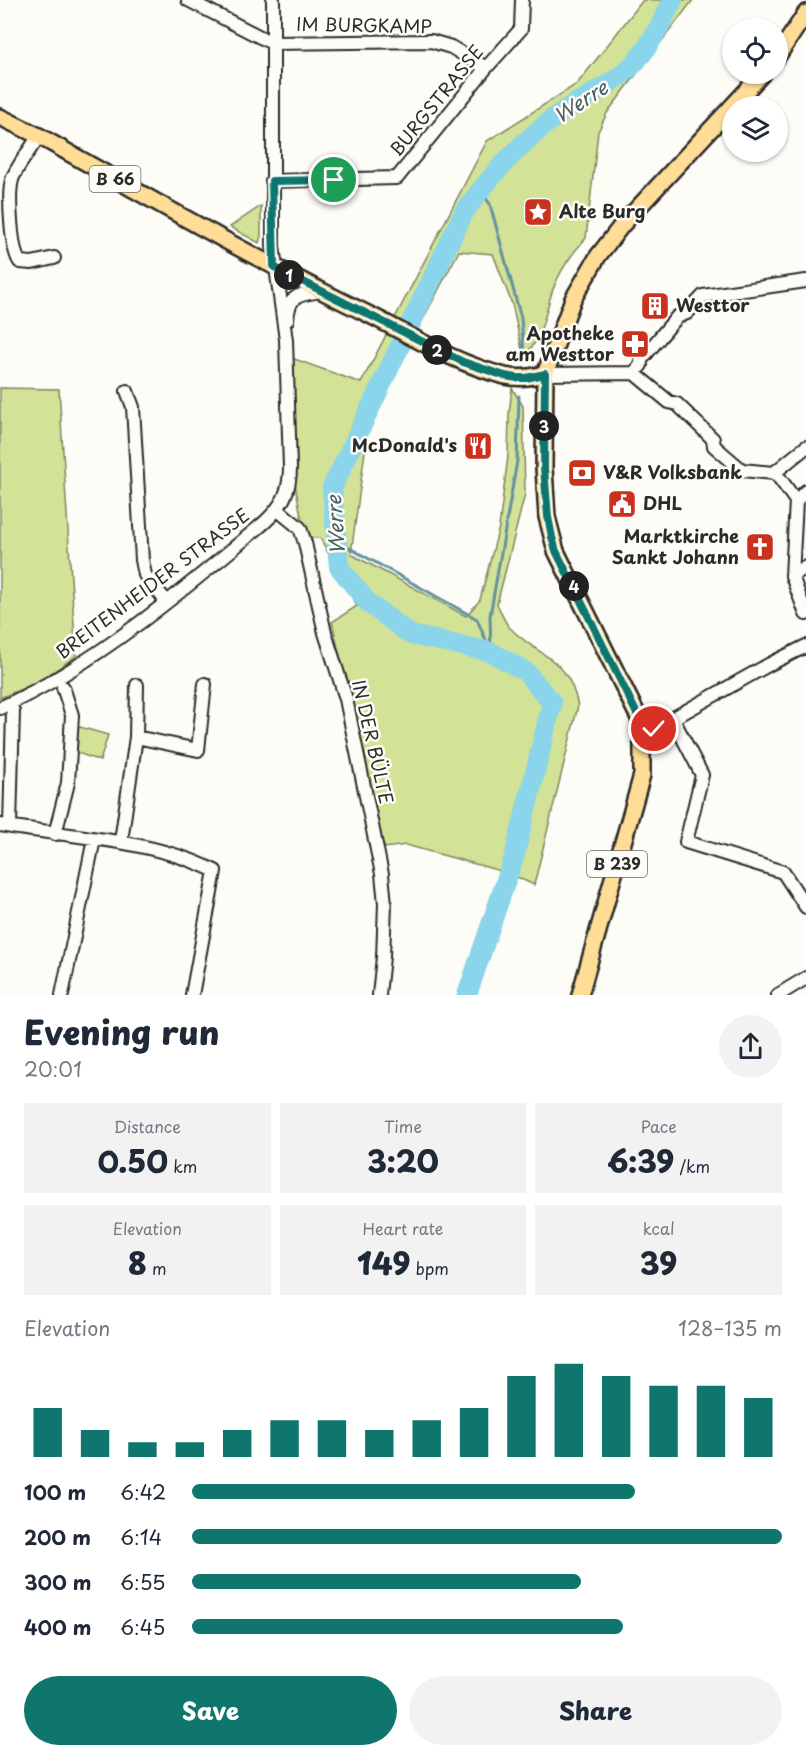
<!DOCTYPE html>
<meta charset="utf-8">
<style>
body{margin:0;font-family:"Playpen Sans",sans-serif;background:#f2f2f3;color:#1f2937;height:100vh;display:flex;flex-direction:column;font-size:22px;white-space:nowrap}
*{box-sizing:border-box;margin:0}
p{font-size:20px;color:#747a83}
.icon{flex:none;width:33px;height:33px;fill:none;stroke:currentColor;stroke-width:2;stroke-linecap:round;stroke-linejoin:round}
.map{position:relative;height:995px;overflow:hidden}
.details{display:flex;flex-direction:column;background:#fff;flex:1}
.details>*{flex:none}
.tools{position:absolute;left:722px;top:18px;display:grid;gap:12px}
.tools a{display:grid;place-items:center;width:66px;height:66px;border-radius:50%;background:#fff;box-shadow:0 2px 4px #0004;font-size:30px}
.pin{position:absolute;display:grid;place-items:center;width:51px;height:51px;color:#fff;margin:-26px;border:3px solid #fff;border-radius:50%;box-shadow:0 2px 6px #0007}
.km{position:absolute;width:30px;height:30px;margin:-15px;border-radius:50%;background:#222;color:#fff;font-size:16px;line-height:30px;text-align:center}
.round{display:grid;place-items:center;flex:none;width:63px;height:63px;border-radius:32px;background:#f2f2f3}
.summary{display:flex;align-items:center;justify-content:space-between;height:102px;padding:0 24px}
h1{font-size:33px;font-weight:800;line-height:45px}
.figures{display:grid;grid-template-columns:repeat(3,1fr);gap:9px;height:102px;padding:6px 24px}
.figures div{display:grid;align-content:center;border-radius:0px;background:#f2f2f3;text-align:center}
.figures b{font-size:30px;font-weight:800}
.figures small{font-size:16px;font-weight:400}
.figures p{font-size:16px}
.chart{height:168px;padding:12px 24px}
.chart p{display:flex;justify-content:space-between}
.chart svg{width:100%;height:108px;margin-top:6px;stroke:#0f766e;stroke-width:6}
.cta{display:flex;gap:12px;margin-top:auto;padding:12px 24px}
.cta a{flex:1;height:69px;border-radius:36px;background:#0f766e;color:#fff;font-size:24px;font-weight:800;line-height:69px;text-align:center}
.cta a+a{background:#f2f2f3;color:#1f2937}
ul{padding:0 24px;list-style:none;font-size:20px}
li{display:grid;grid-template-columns:96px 72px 1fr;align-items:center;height:45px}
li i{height:15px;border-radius:8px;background:#0f766e}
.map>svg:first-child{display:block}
</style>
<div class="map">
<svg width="806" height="995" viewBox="0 0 806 995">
<rect width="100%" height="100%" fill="#fdfcf7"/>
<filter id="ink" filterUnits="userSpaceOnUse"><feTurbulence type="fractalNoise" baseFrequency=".0167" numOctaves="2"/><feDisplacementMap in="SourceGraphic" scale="12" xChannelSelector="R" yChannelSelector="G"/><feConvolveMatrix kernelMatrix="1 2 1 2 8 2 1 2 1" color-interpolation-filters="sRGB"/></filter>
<g filter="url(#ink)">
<path fill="#d2e296" stroke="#7e8660" stroke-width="1.5" d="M 643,0 L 693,0 L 607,113 L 598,132 L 586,238 C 575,250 564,265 557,280 C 546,299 544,345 523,354 L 512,304 L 493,254 L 459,251 L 369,422 L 351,554 L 466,616 L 480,600 L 499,527 L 508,456 L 509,414 L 512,388 L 523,406 L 525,494 L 497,604 C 501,611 504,622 510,628 C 541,659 568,656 578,706 L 534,885 L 508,873 L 406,845 L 384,848 L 332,622 L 357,606 L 320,538 L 305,537 L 294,479 L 289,357 L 361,383 L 487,141 L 577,84 Z
M 261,206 L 261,236 L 259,243 L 230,227 Z
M 0,388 L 59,389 L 76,656 L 38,682 L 0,698 Z
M 80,727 L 108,735 L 100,761 L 75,752 L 75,732 Z"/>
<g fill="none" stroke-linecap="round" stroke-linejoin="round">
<path stroke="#64919e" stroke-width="3" d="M 480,190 L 490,204 L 521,318 L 524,353
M 337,541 L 477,619 L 490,650
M 491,652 L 490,616 L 517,461 L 519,396"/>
<path stroke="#8ad5eb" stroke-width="20" d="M 467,995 L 515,854 L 552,703 L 526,672 L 491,652 L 411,635 L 368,603 L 339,567 L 332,488 L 464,212 C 491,175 525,138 563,111 C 588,94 618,83 638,59 C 653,42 662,20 673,0"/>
<g stroke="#2b2b2b" stroke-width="16">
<path id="minor" d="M 188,0 L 272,43 L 431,41 L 451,47 L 486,68
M 39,136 C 32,147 15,169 12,180 C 8,194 11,251 20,262 L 32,263 L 54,258
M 272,181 L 397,178 L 486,68 L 521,29 L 522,0
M 287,320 C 289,294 298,295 321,291
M 634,373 L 641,365 L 641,360 L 677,317 L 687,313 L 703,296 L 806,281
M 545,374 L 634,373 L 669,402 L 677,404 L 713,439 L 714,446 L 742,470 L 774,473 L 778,476 L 796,501 L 792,576 L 806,614
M 127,391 L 133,407 L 142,560 L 145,575 L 166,601
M 774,473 L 806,447
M 796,501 L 806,491
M 278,510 L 300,528 L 305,543 L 325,633 L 346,699 L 382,874 L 385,904 L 383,957 L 379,995
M 792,576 L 806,567
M 0,708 C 94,666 186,588 265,522 C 282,506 290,492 290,468 L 286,340 L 273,246 L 273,0
M 673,719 L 702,775 L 686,842 L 783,872 L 806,907
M 642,732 L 654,729 L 770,664 L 806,646
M 136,737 L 198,750 L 205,684
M 0,825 C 70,837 152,839 215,871 L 192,995
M 10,826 L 13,711
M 55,834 L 68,783 L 72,715 L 63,687
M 121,841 L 136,737 L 137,685
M 62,995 L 94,839
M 778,995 L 806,978"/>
</g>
<g stroke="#2b2b2b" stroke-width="20">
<path id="major" d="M 777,57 L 806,13
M 0,117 L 39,136 C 149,198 258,261 372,316 C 415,338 457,364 505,376 C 519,379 531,377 545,374
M 580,995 L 642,775 L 642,732 L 639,718 L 556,551 L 547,517 L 544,468 L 545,374 L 573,299 L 598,256 L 622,225 L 762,74"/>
</g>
<use href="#minor" stroke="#fdfcf7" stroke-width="12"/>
<use href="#major" stroke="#ffdd96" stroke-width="15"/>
</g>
</g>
<g fill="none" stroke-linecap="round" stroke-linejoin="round" filter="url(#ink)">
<g stroke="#fff" stroke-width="12">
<path id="route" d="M 334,180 L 272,181 L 274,267 L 463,362 L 505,376 L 517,378 L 526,378 L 545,374 L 544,468 L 548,517 L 552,537 L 556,551 L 639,718 L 642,732 L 654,729"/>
</g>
<use href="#route" stroke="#0f766e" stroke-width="8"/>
</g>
<defs>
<g id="sight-square" transform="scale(1.5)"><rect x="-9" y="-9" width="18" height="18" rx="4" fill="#c8321e" stroke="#fdfcf7"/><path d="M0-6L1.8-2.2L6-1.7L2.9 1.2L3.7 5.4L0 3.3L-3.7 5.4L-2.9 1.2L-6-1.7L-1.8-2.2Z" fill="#fff"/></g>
<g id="building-square" transform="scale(1.5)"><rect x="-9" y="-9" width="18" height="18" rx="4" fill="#c8321e" stroke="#fdfcf7"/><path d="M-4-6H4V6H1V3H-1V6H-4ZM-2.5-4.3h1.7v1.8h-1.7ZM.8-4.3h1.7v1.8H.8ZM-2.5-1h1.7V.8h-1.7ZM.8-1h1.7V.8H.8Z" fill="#fff"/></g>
<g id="pharmacy-square" transform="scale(1.5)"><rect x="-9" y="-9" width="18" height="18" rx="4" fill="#c8321e" stroke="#fdfcf7"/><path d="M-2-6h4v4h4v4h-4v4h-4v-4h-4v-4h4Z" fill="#fff"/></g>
<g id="restaurant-square" transform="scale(1.5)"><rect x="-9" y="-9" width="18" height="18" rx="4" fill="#c8321e" stroke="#fdfcf7"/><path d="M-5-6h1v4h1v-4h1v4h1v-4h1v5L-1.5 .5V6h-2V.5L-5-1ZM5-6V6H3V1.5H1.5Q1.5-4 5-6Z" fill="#fff"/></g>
<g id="bank-square" transform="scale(1.5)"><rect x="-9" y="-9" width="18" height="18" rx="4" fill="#c8321e" stroke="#fdfcf7"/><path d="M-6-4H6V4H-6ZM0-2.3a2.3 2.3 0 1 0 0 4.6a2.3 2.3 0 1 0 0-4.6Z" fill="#fff"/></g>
<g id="civic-square" transform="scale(1.5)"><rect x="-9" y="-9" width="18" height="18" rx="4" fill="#c8321e" stroke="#fdfcf7"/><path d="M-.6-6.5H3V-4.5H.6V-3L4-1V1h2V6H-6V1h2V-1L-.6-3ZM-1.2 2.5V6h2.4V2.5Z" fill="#fff"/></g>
<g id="church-square" transform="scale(1.5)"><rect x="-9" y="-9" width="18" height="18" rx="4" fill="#c8321e" stroke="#fdfcf7"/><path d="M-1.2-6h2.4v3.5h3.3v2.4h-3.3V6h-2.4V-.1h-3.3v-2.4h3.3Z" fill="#fff"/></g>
</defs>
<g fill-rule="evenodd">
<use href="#sight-square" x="538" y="212"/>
<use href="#building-square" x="655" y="306"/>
<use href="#pharmacy-square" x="635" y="344"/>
<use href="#restaurant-square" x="478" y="446"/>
<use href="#bank-square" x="582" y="473"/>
<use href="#civic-square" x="622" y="504"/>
<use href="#church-square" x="760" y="547"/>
</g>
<g text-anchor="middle" stroke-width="5" stroke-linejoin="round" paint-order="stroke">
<g fill="#fdfcf7" stroke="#6a6a68" stroke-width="1.5">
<rect x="89.5" y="166" width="51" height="26" rx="4.5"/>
<rect x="587" y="851" width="60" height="26" rx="4.5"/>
</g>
<g font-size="16" font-weight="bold" fill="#2b2b2b">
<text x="115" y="185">B 66</text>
<text x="617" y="870">B 239</text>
</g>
<g font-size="18" fill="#2b2b2b" stroke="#fdfcf7">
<text transform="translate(364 26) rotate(1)" y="6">IM BURGKAMP</text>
<text transform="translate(437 101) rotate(-51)" y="6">BURGSTRASSE</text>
<text transform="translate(153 584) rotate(-37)" y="6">BREITENHEIDER STRASSE</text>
<text transform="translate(372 742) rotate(77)" y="6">IN DER BÜLTE</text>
</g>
<g font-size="18" font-weight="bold" fill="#2b2b2b" stroke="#fdfcf7" text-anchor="start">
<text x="559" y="218">Alte Burg</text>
<text x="676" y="312">Westtor</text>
<text x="614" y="340" text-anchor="end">Apotheke<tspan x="614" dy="21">am Westtor</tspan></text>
<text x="457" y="452" text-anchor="end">McDonald's</text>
<text x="603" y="479">V&amp;R Volksbank</text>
<text x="643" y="510">DHL</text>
<text x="739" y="543" text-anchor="end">Marktkirche<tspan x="739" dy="21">Sankt Johann</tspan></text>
</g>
<g font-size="20" font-style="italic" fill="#485e65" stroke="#fdfcf7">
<text transform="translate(581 102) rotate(-33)" y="7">Werre</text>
<text transform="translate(336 525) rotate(-94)" y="7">Werre</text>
</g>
</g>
</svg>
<div class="tools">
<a><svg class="icon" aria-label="locate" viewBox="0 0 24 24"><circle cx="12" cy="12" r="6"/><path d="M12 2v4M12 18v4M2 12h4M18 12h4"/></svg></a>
<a><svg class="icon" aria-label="layers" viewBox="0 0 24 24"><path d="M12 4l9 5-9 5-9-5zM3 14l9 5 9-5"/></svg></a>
</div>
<div class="pin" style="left:334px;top:180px;background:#1e9e55"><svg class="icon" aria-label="arrive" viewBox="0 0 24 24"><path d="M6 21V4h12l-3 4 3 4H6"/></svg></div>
<div class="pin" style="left:654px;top:729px;background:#d93025"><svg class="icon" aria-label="check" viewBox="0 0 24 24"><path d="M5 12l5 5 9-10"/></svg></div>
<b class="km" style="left:289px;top:275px">1</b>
<b class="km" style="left:437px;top:350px">2</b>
<b class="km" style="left:544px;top:426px">3</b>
<b class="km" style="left:574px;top:586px">4</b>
</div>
<section class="details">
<div class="summary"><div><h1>Evening run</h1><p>20:01</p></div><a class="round"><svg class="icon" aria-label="share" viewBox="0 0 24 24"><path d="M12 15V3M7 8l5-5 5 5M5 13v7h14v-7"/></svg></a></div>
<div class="figures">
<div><p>Distance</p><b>0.50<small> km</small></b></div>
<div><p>Time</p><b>3:20</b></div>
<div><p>Pace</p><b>6:39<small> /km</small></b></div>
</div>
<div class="figures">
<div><p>Elevation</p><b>8<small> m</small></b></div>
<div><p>Heart rate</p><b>149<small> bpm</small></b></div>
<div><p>kcal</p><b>39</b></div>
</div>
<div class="chart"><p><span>Elevation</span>128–135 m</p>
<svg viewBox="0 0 160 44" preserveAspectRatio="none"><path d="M5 44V24M15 44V33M25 44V38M35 44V38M45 44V33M55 44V29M65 44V29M75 44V33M85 44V29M95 44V24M105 44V11M115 44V6M125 44V11M135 44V15M145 44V15M155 44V20"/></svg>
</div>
<ul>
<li><b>100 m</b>6:42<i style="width:75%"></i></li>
<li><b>200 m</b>6:14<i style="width:100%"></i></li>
<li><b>300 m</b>6:55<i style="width:66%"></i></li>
<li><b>400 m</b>6:45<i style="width:73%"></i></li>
</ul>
<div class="cta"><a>Save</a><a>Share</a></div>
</section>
